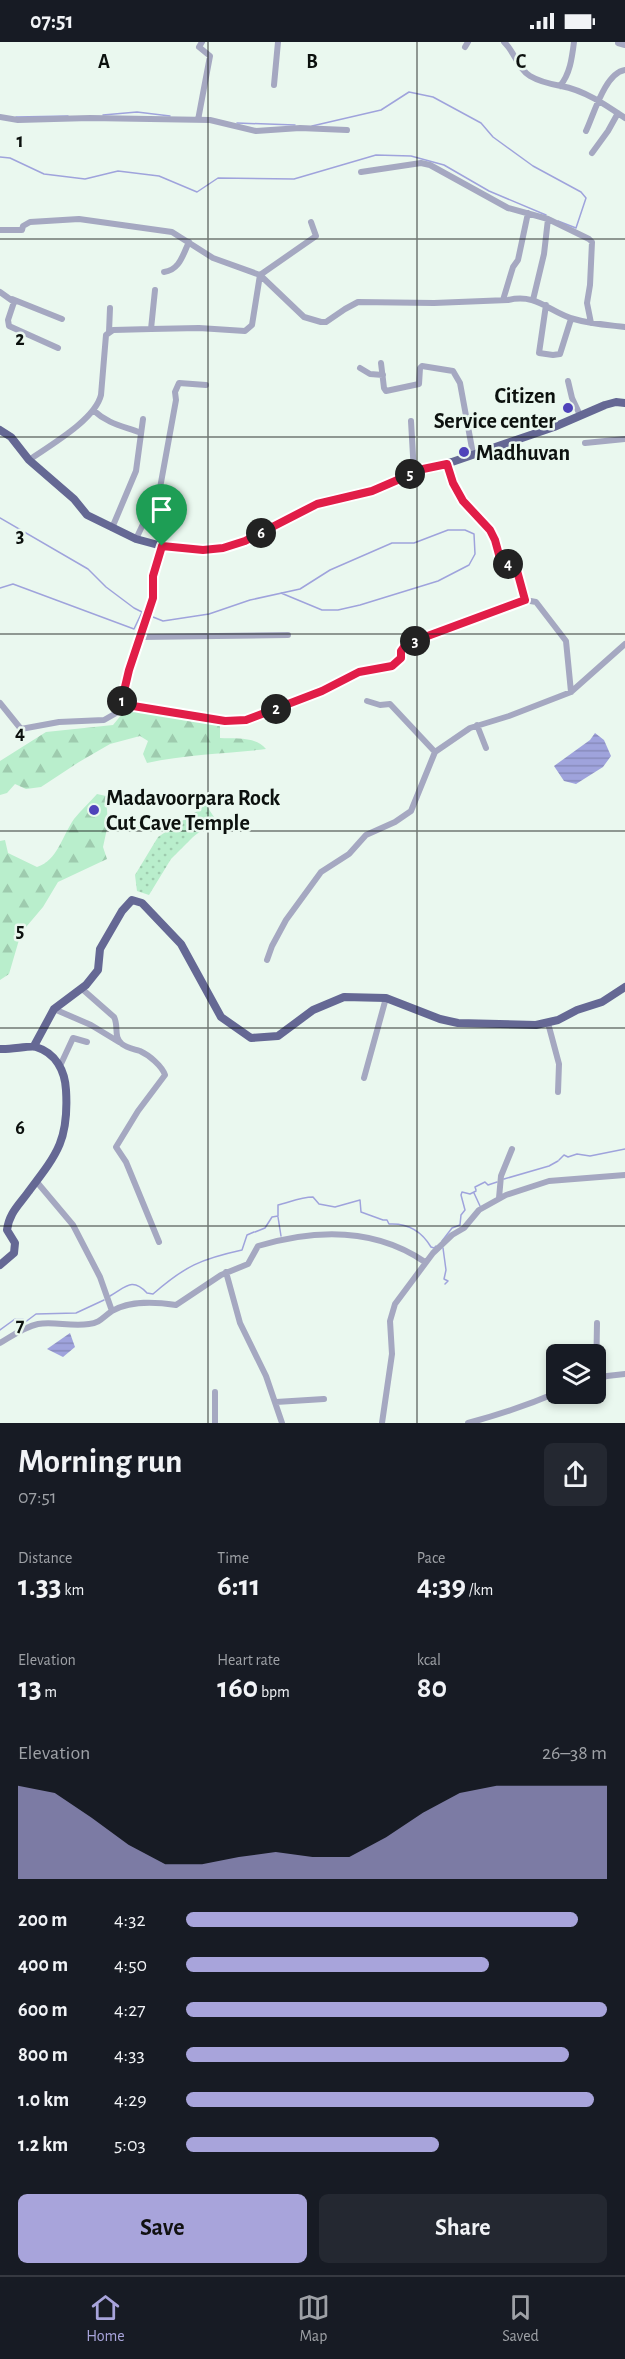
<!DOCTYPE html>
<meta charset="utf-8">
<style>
body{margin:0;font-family:"Alegreya Sans",sans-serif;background:#242831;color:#f1f3f6;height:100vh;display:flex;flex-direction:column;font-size:22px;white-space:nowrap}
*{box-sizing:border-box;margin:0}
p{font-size:20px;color:#9ea1a6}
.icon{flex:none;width:33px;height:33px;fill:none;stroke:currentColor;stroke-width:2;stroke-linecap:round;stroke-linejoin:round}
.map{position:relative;height:1381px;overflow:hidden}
.details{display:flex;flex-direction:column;background:#171b24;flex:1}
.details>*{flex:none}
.tools{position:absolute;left:546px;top:1302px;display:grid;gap:12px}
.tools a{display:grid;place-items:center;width:60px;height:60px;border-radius:9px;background:#171b24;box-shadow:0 3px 9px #0003;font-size:30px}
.pin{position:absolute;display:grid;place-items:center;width:51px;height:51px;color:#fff;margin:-62px -26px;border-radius:50% 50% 50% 0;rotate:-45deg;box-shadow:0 0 6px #0007}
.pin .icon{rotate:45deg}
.km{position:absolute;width:30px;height:30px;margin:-15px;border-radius:50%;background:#222;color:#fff;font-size:16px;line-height:30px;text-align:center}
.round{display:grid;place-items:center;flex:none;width:63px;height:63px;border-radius:9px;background:#242831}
.headline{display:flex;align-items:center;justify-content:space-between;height:102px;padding:0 18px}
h1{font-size:33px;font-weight:700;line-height:45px}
.figures{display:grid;grid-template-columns:repeat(3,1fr);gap:9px;height:102px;padding:6px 18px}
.figures div{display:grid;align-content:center}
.figures b{font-size:30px;font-weight:700}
.figures small{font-size:16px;font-weight:400}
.figures p{font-size:16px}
.chart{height:168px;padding:12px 18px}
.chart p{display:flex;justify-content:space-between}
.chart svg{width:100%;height:108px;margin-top:6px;fill:#a8a4db;opacity:.7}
.primary-button{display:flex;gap:12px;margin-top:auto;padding:12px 18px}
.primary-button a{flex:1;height:69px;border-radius:9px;background:#a8a4db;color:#111;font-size:24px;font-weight:700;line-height:69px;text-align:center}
.primary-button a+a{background:#242831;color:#f1f3f6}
ul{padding:0 18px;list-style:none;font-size:20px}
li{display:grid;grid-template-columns:96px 72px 1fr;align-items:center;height:45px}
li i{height:15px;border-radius:8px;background:#a8a4db}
.status{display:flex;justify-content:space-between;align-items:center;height:42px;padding:0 30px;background:#171b24;direction:ltr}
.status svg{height:16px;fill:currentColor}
.tab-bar{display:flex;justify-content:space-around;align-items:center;height:84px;border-top:2px solid #363941;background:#171b24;font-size:16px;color:#9ea1a6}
.tab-bar a{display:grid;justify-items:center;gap:3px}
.tab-bar .selected{color:#a8a4db}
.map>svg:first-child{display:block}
</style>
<div class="status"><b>07:51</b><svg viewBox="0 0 49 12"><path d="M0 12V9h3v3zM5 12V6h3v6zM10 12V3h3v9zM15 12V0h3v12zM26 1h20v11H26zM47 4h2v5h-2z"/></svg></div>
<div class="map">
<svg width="625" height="1381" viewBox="0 0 625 1381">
<defs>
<pattern id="forest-firs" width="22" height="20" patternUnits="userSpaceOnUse" patternTransform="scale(1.5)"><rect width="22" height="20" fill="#b9eecc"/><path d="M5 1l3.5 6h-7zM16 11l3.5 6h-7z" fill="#9ecbae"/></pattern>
<pattern id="park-dots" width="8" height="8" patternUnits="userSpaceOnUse" patternTransform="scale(1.5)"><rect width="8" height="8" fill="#b9eecc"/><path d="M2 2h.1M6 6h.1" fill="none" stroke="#9ecbae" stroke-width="1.8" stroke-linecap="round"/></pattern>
<pattern id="water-rules" width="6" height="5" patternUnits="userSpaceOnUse" patternTransform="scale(1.5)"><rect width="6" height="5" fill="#9fa3dc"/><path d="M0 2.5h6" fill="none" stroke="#888bbc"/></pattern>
</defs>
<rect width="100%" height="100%" fill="#eaf8ef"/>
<path fill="url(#forest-firs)" d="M 127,666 L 220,682 L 220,696 C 236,697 255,694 266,707 C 226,712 186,712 147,721 L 143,712 L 148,699 L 140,694 L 110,702 L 79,720 L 41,745 L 26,747 L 15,742 L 7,751 L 0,753 L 0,719 L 46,690 L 113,683 Z
M 97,752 L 106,754 L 108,782 L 103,805 L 107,817 L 58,840 L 43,865 L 21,891 L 9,932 L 0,938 L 0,799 L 5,798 L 8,811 L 37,825 C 58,818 62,794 74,777 C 81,768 90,760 97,752 Z"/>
<path fill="url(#park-dots)" d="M 206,763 L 216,778 L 194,794 L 171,817 L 149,853 L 137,849 L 135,833 L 158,795 Z"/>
<path fill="url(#water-rules)" d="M 595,691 L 604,698 L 611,714 L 603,725 L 576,742 L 564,739 L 554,724 L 590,698 Z
M 70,1291 L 75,1305 L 63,1315 L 47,1307 Z"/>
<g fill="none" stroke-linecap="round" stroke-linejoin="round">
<path stroke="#9fa3dc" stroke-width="1.5" d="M 103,73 L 137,70 L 170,74
M 16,75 L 68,74
M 237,81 L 295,83
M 312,84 L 381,68 L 409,50 L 433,55 L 481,81 L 493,95 L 533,124 L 581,150 L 586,156 L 576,186 L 558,179
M 0,115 L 10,116 L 44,132 L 85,137 L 118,129 L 159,134 L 197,150 L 218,136 L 294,137 L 376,113 L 411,114 L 444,123 L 489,149 L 546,173
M 0,476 L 88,527 L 106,545 L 134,566 L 144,571
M 0,546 L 13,542 L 134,587 L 142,570
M 153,575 L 163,579 L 209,572 L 250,558 L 300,547 L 330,528 L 392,501 L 414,501 L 448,488 L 465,488 L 474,492 L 475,512 L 469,523 L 438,539 L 360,563 L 338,568 L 322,568 L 281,551
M 559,1118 L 564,1113 L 568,1115 L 577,1112 L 590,1114 L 625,1107
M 504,1137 L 549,1124 L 558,1119
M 476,1148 L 475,1145 L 485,1140 L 488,1143 L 497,1140
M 474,1151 L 480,1164
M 278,1175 L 281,1194
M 255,1190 L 265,1186 L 272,1175 L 278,1174 L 278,1163 C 290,1160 301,1155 313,1155 L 319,1162 L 335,1165 L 360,1158 L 361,1170 L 383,1178 L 387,1178 L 389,1182 C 406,1181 421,1188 431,1205 L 434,1206 L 436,1204
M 442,1199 L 452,1186 L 460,1183 L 461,1173 L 465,1168 L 461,1153 L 462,1150 L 470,1152 L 476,1149
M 443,1206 L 446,1228 L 444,1237 L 448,1239 L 445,1242
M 110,1254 C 126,1245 132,1235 147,1251 L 153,1252 C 185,1224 201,1217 242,1208 L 247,1193 L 254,1190
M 0,1288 L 15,1277 L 23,1277 L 24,1281 L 36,1272 L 76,1271 L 104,1258"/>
<path stroke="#a5a8c1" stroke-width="6" d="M 504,0 C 515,10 517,26 530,34 C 540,40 550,42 561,44 C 584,48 606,63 625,76
M 618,1 L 625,3
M 465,5 L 468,0
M 274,43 L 278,0
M 560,44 C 570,32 572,16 574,0
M 0,75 L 18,78 L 90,76 L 210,78 L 256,89 L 300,86 L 347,88
M 198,78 L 210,14 L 199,5 L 202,0
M 586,89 C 594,72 605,31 625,28
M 592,111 L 608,89 L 618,71
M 361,130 L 421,121 L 430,123 L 508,166 L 548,177 L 589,197 L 592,200 L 590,243 L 587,261 L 591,281
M 0,188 L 22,188 L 23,184 L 30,180 L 79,177 L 172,190 L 213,216 L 260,233 L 304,275 L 321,280 L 326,280 L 345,267 L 358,260 L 434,261 L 508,258 C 537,251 549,270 574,277 C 591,282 608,283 625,285
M 164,230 C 180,228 183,212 189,200
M 0,250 L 14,260 L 8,278 L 9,284 L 58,306
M 12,257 L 62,277
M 503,258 L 513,225 L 518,218 L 528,171
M 533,258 L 544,212 L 548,177
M 546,263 L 539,311 L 553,313 L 560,312 L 571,277
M 151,287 L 155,248
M 109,290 L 110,266
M 381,321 L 384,346 L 386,349 L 419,342 L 420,326 L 422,324 L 453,329 L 460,341 L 473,412
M 360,326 L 370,332 L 383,333
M 568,339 L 572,356 L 580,373
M 93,368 C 108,382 123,384 141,391
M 411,379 L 414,431
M 585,401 L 625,397
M 29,418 C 49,404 95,378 101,353 L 106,293 L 113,288 L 151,287 L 199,286 L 245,289 L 252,283 L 260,233 L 316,194 L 311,180
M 447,422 L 453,442 L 463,459 L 490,488 L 495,498 L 501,520 L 506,522 L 513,521 L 516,525 L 525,558 L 536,560 L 566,599 L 571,650
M 112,486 L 136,429 L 143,377
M 136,497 L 160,446 L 176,358 L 175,350 L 179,341 L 206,343
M 140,595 L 288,593
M 367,659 L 380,663 L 390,662 L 435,710
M 0,661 L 21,687 L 59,680 L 104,678 L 118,670 L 153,557 L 153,534 L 162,504
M 121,662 L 226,679 L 246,678 L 322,649 L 359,630 L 392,624 L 401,616 L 401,609 L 406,602 L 525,558
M 477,683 L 486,706
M 267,918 L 272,904 L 286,878 L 321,830 L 349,812 L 366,793 L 395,780 L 411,769 L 435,710 L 470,686 L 509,674 L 571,650 L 625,602
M 81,946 L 114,975 C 119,984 113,995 122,1002 C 127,1006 134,1007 140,1009 C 149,1013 162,1024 165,1033 L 138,1069 L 116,1105 L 126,1120 L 159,1200
M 54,967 L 91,983 L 119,1000
M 548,981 L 559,1022 L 558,1050
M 60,1024 L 73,996 L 87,1000
M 364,1036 L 386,956
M 36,1139 L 73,1183 L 100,1235 L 112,1269
M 499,1156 L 501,1134 L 512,1107
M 226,1230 L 240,1281 L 266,1334 L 282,1381
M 0,1301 C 12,1294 24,1285 38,1282 C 54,1279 71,1285 89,1282 C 100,1281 103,1275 112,1269 C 131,1258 156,1260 176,1263 L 221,1233 L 248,1222 L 258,1204 C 315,1187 374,1185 425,1220
M 596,1338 L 597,1281
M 596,1338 L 607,1334 L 625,1332
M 215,1350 L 215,1381
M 276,1360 L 324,1357
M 382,1381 L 392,1312 L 390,1279 L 395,1262 L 433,1211 L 452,1193 L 464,1186 L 479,1168 L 506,1153 L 549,1139 L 625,1133
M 468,1381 C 498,1373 528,1363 556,1351"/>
<path stroke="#656894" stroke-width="8" d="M 0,388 L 11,395 L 29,418 L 74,457 L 87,473 L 136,497 L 162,504 L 203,508 L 223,506 L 245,499 L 317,462 L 372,449 L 423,427 L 452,420 L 554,385 L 605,363 L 616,360 L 625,361
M 34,1004 L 54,967 L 86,943 L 98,928 L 100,907 L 122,869 L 132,858 L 142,861 L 181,902 L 221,975 L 251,996 L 278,994 L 313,968 L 344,955 L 386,956 L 440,977 L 458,981 L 536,983 L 558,978 L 577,968 L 602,960 L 625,945
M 0,1007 C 10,1008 31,1003 36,1005 C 56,1011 65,1029 66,1048 C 69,1097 58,1111 29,1149 C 19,1163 9,1171 7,1188 L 15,1201 L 14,1211 L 0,1223"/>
</g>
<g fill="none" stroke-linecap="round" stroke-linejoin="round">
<g stroke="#fff" stroke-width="12">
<path id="route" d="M 447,422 L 453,441 L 463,459 L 490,488 L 495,498 L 501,520 L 506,522 L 513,521 L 516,525 L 525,558 L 406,602 L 401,609 L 401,616 L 392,624 L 359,630 L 322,649 L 246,678 L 225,679 L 121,662 L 129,628 L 153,556 L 153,534 L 162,504 L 203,508 L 223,506 L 245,499 L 317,462 L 372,449 L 423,427 Z"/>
</g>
<use href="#route" stroke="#e11d48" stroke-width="8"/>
</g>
<path fill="none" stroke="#0c110e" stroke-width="1.5" stroke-opacity="0.55" d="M 208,0 L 208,1381M 417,0 L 417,1381M 0,197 L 625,197M 0,395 L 625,395M 0,592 L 625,592M 0,789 L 625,789M 0,986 L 625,986M 0,1184 L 625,1184"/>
<g fill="#4f43ba" stroke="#eaf8ef" stroke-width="2">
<circle cx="568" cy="366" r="6"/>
<circle cx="464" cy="410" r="6"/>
<circle cx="94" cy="768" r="6"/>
</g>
<g text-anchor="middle" stroke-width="5" stroke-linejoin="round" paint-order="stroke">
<g font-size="22" font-weight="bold" fill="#0c110e" stroke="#eaf8ef" text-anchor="start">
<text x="556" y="361" text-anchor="end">Citizen<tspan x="556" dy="25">Service center</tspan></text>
<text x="476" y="418">Madhuvan</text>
<text x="106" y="763">Madavoorpara Rock<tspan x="106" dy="25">Cut Cave Temple</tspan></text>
</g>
</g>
<g font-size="20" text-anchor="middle" font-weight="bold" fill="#0c110e" stroke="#eaf8ef" stroke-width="5" stroke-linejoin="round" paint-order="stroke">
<text x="104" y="26">A</text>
<text x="312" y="26">B</text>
<text x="521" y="26">C</text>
<text x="20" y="105">1</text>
<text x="20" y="303">2</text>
<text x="20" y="500">3</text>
<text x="20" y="697">4</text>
<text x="20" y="895">5</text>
<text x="20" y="1092">6</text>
<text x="20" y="1289">7</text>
</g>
</svg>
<div class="tools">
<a><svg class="icon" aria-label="layers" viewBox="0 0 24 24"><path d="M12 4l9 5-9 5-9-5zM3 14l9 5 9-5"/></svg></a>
</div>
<div class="pin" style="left:162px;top:504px;background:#1e9e55"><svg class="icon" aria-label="arrive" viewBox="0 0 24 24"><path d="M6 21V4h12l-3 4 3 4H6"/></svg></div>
<b class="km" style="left:122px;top:659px">1</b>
<b class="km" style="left:276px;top:667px">2</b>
<b class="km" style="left:415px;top:599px">3</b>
<b class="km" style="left:508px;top:522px">4</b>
<b class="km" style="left:410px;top:432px">5</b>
<b class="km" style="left:261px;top:491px">6</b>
</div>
<section class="details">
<div class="headline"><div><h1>Morning run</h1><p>07:51</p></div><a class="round"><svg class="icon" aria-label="share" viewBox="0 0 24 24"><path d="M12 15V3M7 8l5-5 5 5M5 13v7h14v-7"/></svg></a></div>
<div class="figures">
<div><p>Distance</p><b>1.33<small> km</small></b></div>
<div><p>Time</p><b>6:11</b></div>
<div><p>Pace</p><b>4:39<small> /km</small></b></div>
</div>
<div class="figures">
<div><p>Elevation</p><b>13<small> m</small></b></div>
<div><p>Heart rate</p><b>160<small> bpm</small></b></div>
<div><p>kcal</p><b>80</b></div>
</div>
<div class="chart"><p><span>Elevation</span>26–38 m</p>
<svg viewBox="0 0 160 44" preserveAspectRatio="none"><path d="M0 44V6L10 9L20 19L30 30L40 38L50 38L60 35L70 33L80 35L90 35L100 27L110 17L120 9L130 6L140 6L150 6L160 6V44z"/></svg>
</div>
<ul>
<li><b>200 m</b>4:32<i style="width:93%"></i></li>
<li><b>400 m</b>4:50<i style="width:72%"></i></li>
<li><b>600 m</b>4:27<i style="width:100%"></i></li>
<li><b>800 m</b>4:33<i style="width:91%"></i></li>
<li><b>1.0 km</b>4:29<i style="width:97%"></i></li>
<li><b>1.2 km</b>5:03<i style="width:60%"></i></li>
</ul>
<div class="primary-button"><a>Save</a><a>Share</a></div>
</section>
<nav class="tab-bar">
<a class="selected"><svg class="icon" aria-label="home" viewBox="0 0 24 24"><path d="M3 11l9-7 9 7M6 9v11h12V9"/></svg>Home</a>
<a><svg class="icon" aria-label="map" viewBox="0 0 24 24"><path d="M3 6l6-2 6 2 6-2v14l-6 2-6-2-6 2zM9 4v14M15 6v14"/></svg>Map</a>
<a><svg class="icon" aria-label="saved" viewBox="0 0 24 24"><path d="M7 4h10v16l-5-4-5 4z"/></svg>Saved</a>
</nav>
